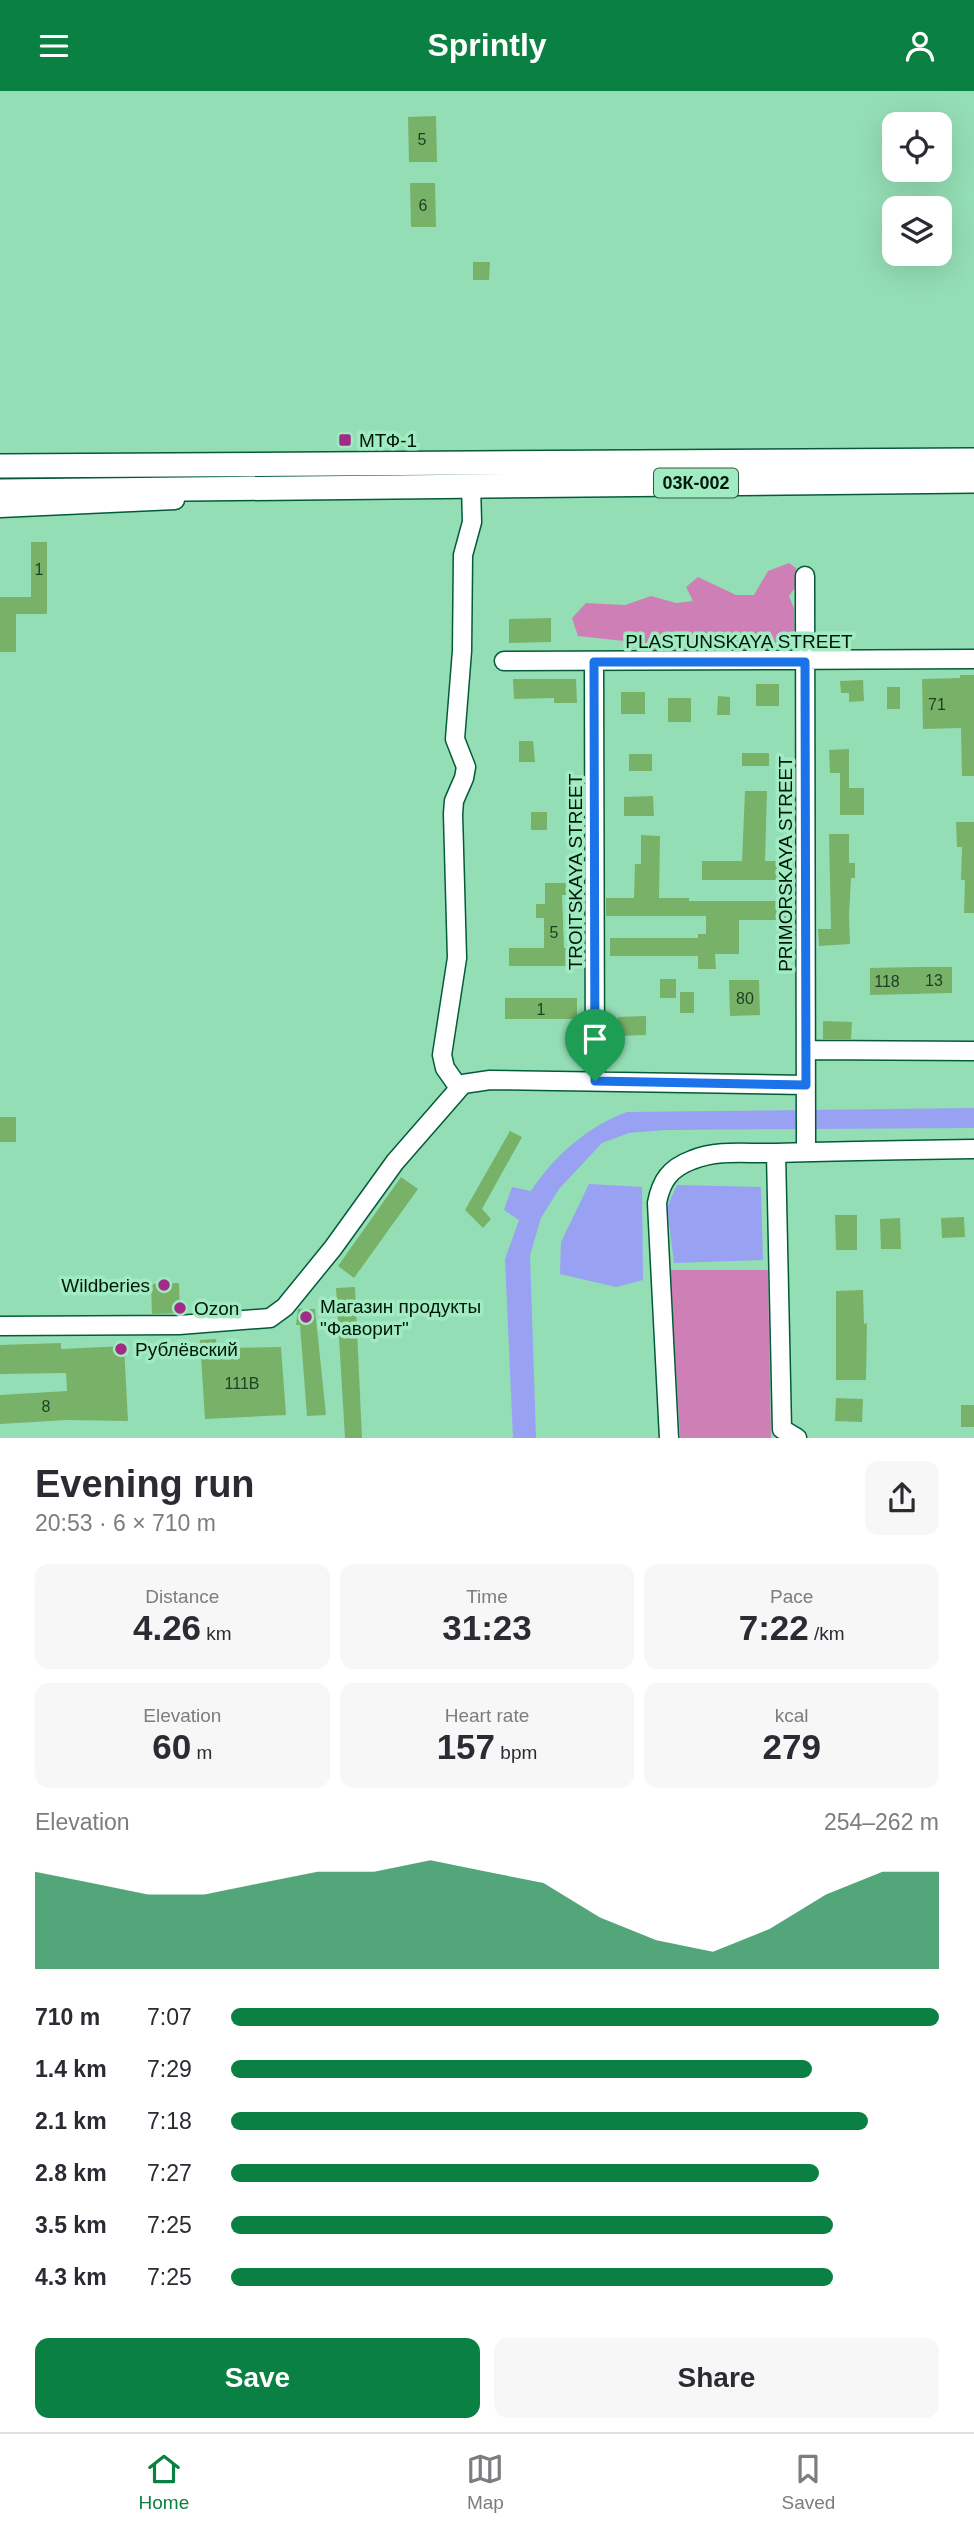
<!DOCTYPE html>
<meta charset="utf-8">
<style>
body{margin:0;font-family:Helvetica,sans-serif;background:#f7f7f7;color:#2b2b33;height:100vh;display:flex;flex-direction:column;font-size:26px;white-space:nowrap}
*{box-sizing:border-box;margin:0}
p{font-size:23px;color:#7c7c81}
.icon{flex:none;width:38px;height:38px;fill:none;stroke:currentColor;stroke-width:2;stroke-linecap:round;stroke-linejoin:round}
.map{position:relative;height:1347px;overflow:hidden}
.drawer{display:flex;flex-direction:column;background:#fff;flex:1}
.drawer>*{flex:none}
.fabs{position:absolute;left:882px;top:21px;display:grid;gap:14px}
.fabs a{display:grid;place-items:center;width:70px;height:70px;border-radius:14px;background:#fff;box-shadow:0 7px 28px #0002;font-size:35px}
.pin{position:absolute;display:grid;place-items:center;width:60px;height:60px;color:#fff;margin:-72px -30px;border-radius:50% 50% 50% 0;rotate:-45deg;box-shadow:0 0 7px #0007}
.pin .icon{rotate:45deg}
.round{display:grid;place-items:center;flex:none;width:74px;height:74px;border-radius:14px;background:#f7f7f7}
.summary{display:flex;align-items:center;justify-content:space-between;height:119px;padding:0 35px}
h1{font-size:38px;font-weight:600;line-height:52px}
.figures{display:grid;grid-template-columns:repeat(3,1fr);gap:10px;height:119px;padding:7px 35px}
.figures div{display:grid;align-content:center;border-radius:14px;background:#f7f7f7;text-align:center}
.figures b{font-size:35px;font-weight:600}
.figures small{font-size:19px;font-weight:400}
.figures p{font-size:19px}
.chart{height:196px;padding:14px 35px}
.chart p{display:flex;justify-content:space-between}
.chart svg{width:100%;height:126px;margin-top:7px;fill:#0b8043;opacity:.7}
.action{display:flex;gap:14px;margin-top:auto;padding:14px 35px}
.action a{flex:1;height:80px;border-radius:14px;background:#0b8043;color:#fff;font-size:28px;font-weight:600;line-height:80px;text-align:center}
.action a+a{background:#f7f7f7;color:#2b2b33}
ul{padding:0 35px;list-style:none;font-size:23px}
li{display:grid;grid-template-columns:112px 84px 1fr;align-items:center;height:52px}
li i{height:18px;border-radius:9px;background:#0b8043}
header{display:flex;justify-content:space-between;align-items:center;height:91px;padding:0 35px;background:#0b8043;color:#fff;font-size:32px;font-weight:600}
.menu{display:flex;justify-content:space-around;align-items:center;height:98px;border-top:2px solid #e1e1e2;background:#fff;font-size:19px;color:#7c7c81}
.menu a{display:grid;justify-items:center;gap:4px}
.menu .on{color:#0b8043}
.map>svg:first-child{display:block}
</style>
<header><svg class="icon" aria-label="menu" viewBox="0 0 24 24"><path d="M4 6h16M4 12h16M4 18h16"/></svg>Sprintly<svg class="icon" aria-label="person" viewBox="0 0 24 24"><circle cx="12" cy="8" r="4"/><path d="M4 21q1-7 8-7t8 7"/></svg></header>
<div class="map">
<svg width="974" height="1347" viewBox="0 0 974 1347">
<rect width="100%" height="100%" fill="#94deb5"/>
<path fill="#ce80b6" d="M 789,472 L 796,477 L 795,497 L 789,505 L 794,517 L 795,560 L 647,563 L 642,552 L 578,545 L 572,527 L 586,512 L 625,514 L 651,505 L 676,512 L 693,510 L 686,496 L 698,486 L 736,504 L 754,504 L 768,480 Z
M 670,1179 L 768,1179 L 771,1347 L 680,1347 Z"/>
<path fill="#99a1f2" d="M 974,1017 L 974,1037 L 665,1039 L 629,1042 L 602,1052 L 559,1098 L 541,1127 L 530,1164 L 536,1347 L 513,1347 L 505,1168 L 519,1129 L 504,1119 L 512,1096 L 531,1100 C 554,1065 588,1035 627,1021 Z
M 589,1093 L 642,1096 L 643,1189 L 616,1196 L 560,1183 L 561,1151 Z
M 677,1094 L 761,1096 L 763,1169 L 674,1172 L 667,1116 Z"/>
<path fill="#78b269" d="M 436,25 L 437,71 L 409,71 L 408,26 Z
M 410,92 L 435,92 L 436,136 L 411,136 Z
M 473,171 L 490,171 L 489,189 L 473,189 Z
M 31,451 L 47,451 L 47,523 L 16,523 L 16,561 L 0,561 L 0,506 L 31,506 Z
M 551,527 L 551,551 L 509,552 L 509,528 Z
M 960,584 L 974,584 L 974,685 L 962,685 L 961,637 L 923,638 L 922,588 L 960,587 Z
M 513,588 L 576,588 L 577,612 L 554,612 L 554,607 L 514,608 Z
M 863,589 L 864,610 L 849,611 L 849,602 L 841,602 L 840,590 Z
M 756,593 L 779,593 L 779,615 L 756,615 Z
M 887,596 L 900,596 L 900,618 L 887,618 Z
M 621,601 L 645,601 L 645,623 L 621,623 Z
M 718,605 L 730,606 L 730,624 L 717,624 Z
M 668,607 L 691,607 L 691,631 L 668,631 Z
M 519,650 L 533,650 L 535,671 L 519,671 Z
M 849,658 L 849,697 L 864,697 L 864,724 L 840,724 L 840,682 L 830,682 L 829,659 Z
M 742,662 L 769,662 L 769,675 L 742,675 Z
M 629,663 L 652,663 L 652,680 L 629,680 Z
M 745,700 L 767,700 L 765,770 L 783,770 L 783,789 L 702,789 L 702,770 L 742,770 Z
M 653,705 L 654,725 L 624,725 L 624,706 Z
M 531,721 L 547,721 L 547,739 L 531,739 Z
M 956,731 L 974,731 L 974,822 L 964,822 L 965,789 L 961,789 L 962,756 L 957,756 Z
M 829,743 L 849,743 L 849,772 L 855,772 L 855,787 L 851,787 L 849,824 L 850,853 L 819,855 L 818,838 L 831,838 Z
M 641,744 L 660,745 L 659,807 L 689,807 L 689,810 L 786,810 L 786,829 L 739,829 L 739,863 L 715,863 L 716,878 L 698,878 L 698,865 L 610,865 L 610,847 L 698,847 L 698,843 L 706,843 L 706,825 L 606,825 L 606,807 L 634,807 L 635,773 L 641,773 Z
M 545,792 L 566,792 L 566,804 L 562,804 L 564,857 L 578,857 L 578,875 L 509,875 L 509,857 L 544,857 L 544,827 L 536,827 L 536,813 L 545,813 Z
M 917,876 L 952,876 L 952,902 L 870,904 L 870,877 Z
M 660,888 L 676,888 L 676,907 L 660,907 Z
M 729,889 L 759,889 L 760,924 L 730,925 Z
M 680,901 L 694,901 L 694,922 L 680,922 Z
M 505,907 L 577,907 L 577,928 L 505,928 Z
M 646,925 L 646,944 L 618,945 L 618,926 Z
M 823,930 L 852,931 L 851,948 L 823,948 Z
M 0,1026 L 16,1026 L 16,1051 L 0,1051 Z
M 510,1040 L 522,1046 L 482,1118 L 491,1128 L 483,1137 L 465,1119 Z
M 401,1086 L 418,1098 L 354,1187 L 338,1175 Z
M 835,1124 L 857,1124 L 857,1159 L 836,1159 Z
M 964,1126 L 965,1146 L 942,1147 L 941,1127 Z
M 900,1127 L 901,1158 L 881,1158 L 880,1128 Z
M 179,1192 L 180,1222 L 152,1223 L 151,1193 Z
M 355,1196 L 362,1347 L 345,1347 L 336,1197 Z
M 863,1199 L 864,1233 L 867,1232 L 866,1289 L 836,1289 L 836,1200 Z
M 298,1218 L 315,1218 L 326,1324 L 307,1325 L 300,1234 L 296,1234 Z
M 216,1248 L 217,1257 L 281,1256 L 286,1324 L 205,1328 L 200,1249 Z
M 61,1252 L 61,1258 L 124,1255 L 128,1330 L 67,1329 L 0,1333 L 0,1304 L 67,1300 L 66,1282 L 0,1283 L 0,1254 Z
M 836,1307 L 863,1308 L 862,1331 L 835,1330 Z
M 961,1314 L 974,1314 L 974,1336 L 961,1336 Z"/>
<g fill="none" stroke-linecap="round" stroke-linejoin="round">
<g stroke="#035b39" stroke-width="21">
<path id="minor" d="M 0,417 L 175,409
M 805,485 L 806,1061
M 504,570 L 974,568
M 594,571 L 595,990
M 807,959 L 974,960
M 459,997 L 445,977 L 442,964 L 457,867 L 453,723 L 454,710 L 464,687 L 466,676 L 455,648 L 462,560 L 463,464 L 472,431 L 471,394
M 776,1062 L 782,1338 L 797,1347
M 0,1235 L 179,1234 L 270,1227 L 285,1216 L 333,1157 L 395,1071 L 463,993 L 490,989 L 805,994
M 669,1347 L 657,1112 C 661,1090 670,1077 692,1069 C 719,1058 748,1063 776,1062 C 842,1060 908,1059 974,1058"/>
</g>
<g stroke="#035b39" stroke-width="26">
<path id="major" d="M 0,375 L 974,369
M 0,400 L 974,390"/>
</g>
<use href="#minor" stroke="#fff" stroke-width="18"/>
<use href="#major" stroke="#fff" stroke-width="23"/>
</g>
<g fill="none" stroke-linecap="round" stroke-linejoin="round">
<g stroke="#fff" stroke-width="14">
<path id="route" d="M 594,571 L 805,571 L 806,994 L 595,990 Z"/>
</g>
<use href="#route" stroke="#1a73e8" stroke-width="9"/>
</g>
<g fill="#a12b85" stroke="#a1ebc2" stroke-width="2.5">
<rect x="338" y="342" width="14" height="14" rx="3.5"/>
<circle cx="164" cy="1194" r="7"/>
<circle cx="180" cy="1217" r="7"/>
<circle cx="306" cy="1226" r="7"/>
<circle cx="121" cy="1258" r="7"/>
</g>
<g text-anchor="middle" stroke-width="7" stroke-linejoin="round" paint-order="stroke">
<g font-size="16" fill="#1e3e22">
<text x="422" y="54">5</text>
<text x="423" y="120">6</text>
<text x="39" y="484">1</text>
<text x="937" y="619">71</text>
<text x="554" y="847">5</text>
<text x="934" y="895">13</text>
<text x="887" y="896">118</text>
<text x="745" y="913">80</text>
<text x="541" y="924">1</text>
<text x="242" y="1298">111В</text>
<text x="46" y="1321">8</text>
</g>
<rect fill="#a1ebc2" stroke="#305741" stroke-width="2" x="654" y="377.5" width="84" height="29" rx="5"/>
<g font-size="18" font-weight="bold" fill="#00180a">
<text x="696" y="398">03К-002</text>
</g>
<g font-size="19" fill="#00180a" stroke="#a1ebc2" text-anchor="start">
<text x="359" y="356">МТФ-1</text>
<text x="150" y="1201" text-anchor="end">Wildberies</text>
<text x="320" y="1222">Магазин продукты<tspan x="320" dy="22">"Фаворит"</tspan></text>
<text x="194" y="1224">Ozon</text>
<text x="135" y="1265">Рублёвский</text>
</g>
<g font-size="19" fill="#00180a" stroke="#a1ebc2">
<text x="739" y="557">PLASTUNSKAYA STREET</text>
<text transform="translate(785 773) rotate(-90)" y="7">PRIMORSKAYA STREET</text>
<text transform="translate(575 781) rotate(-90)" y="7">TROITSKAYA STREET</text>
</g>
</g>
</svg>
<div class="fabs">
<a><svg class="icon" aria-label="locate" viewBox="0 0 24 24"><circle cx="12" cy="12" r="6"/><path d="M12 2v4M12 18v4M2 12h4M18 12h4"/></svg></a>
<a><svg class="icon" aria-label="layers" viewBox="0 0 24 24"><path d="M12 4l9 5-9 5-9-5zM3 14l9 5 9-5"/></svg></a>
</div>
<div class="pin" style="left:595px;top:990px;background:#1e9e55"><svg class="icon" aria-label="arrive" viewBox="0 0 24 24"><path d="M6 21V4h12l-3 4 3 4H6"/></svg></div>
</div>
<section class="drawer">
<div class="summary"><div><h1>Evening run</h1><p>20:53 · 6 × 710 m</p></div><a class="round"><svg class="icon" aria-label="share" viewBox="0 0 24 24"><path d="M12 15V3M7 8l5-5 5 5M5 13v7h14v-7"/></svg></a></div>
<div class="figures">
<div><p>Distance</p><b>4.26<small> km</small></b></div>
<div><p>Time</p><b>31:23</b></div>
<div><p>Pace</p><b>7:22<small> /km</small></b></div>
</div>
<div class="figures">
<div><p>Elevation</p><b>60<small> m</small></b></div>
<div><p>Heart rate</p><b>157<small> bpm</small></b></div>
<div><p>kcal</p><b>279</b></div>
</div>
<div class="chart"><p><span>Elevation</span>254–262 m</p>
<svg viewBox="0 0 160 44" preserveAspectRatio="none"><path d="M0 44V10L10 14L20 18L30 18L40 14L50 10L60 10L70 6L80 10L90 14L100 26L110 34L120 38L130 30L140 18L150 10L160 10V44z"/></svg>
</div>
<ul>
<li><b>710 m</b>7:07<i style="width:100%"></i></li>
<li><b>1.4 km</b>7:29<i style="width:82%"></i></li>
<li><b>2.1 km</b>7:18<i style="width:90%"></i></li>
<li><b>2.8 km</b>7:27<i style="width:83%"></i></li>
<li><b>3.5 km</b>7:25<i style="width:85%"></i></li>
<li><b>4.3 km</b>7:25<i style="width:85%"></i></li>
</ul>
<div class="action"><a>Save</a><a>Share</a></div>
</section>
<nav class="menu">
<a class="on"><svg class="icon" aria-label="home" viewBox="0 0 24 24"><path d="M3 11l9-7 9 7M6 9v11h12V9"/></svg>Home</a>
<a><svg class="icon" aria-label="map" viewBox="0 0 24 24"><path d="M3 6l6-2 6 2 6-2v14l-6 2-6-2-6 2zM9 4v14M15 6v14"/></svg>Map</a>
<a><svg class="icon" aria-label="saved" viewBox="0 0 24 24"><path d="M7 4h10v16l-5-4-5 4z"/></svg>Saved</a>
</nav>
